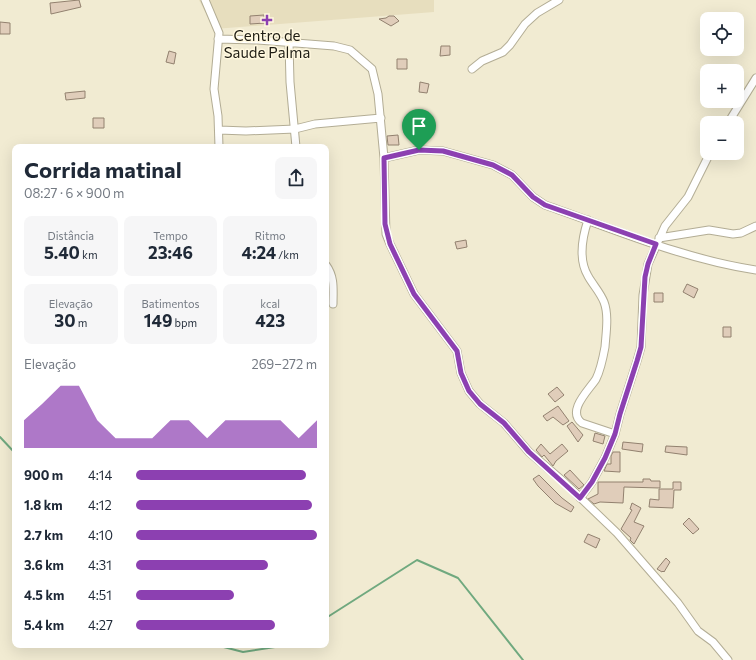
<!DOCTYPE html>
<html lang="pt">
<meta charset="utf-8">
<style>
body{margin:0;font-family:Commissioner,sans-serif;background:#f6f6f7;color:#1f2937;height:100vh;display:flex;flex-direction:column;font-size:15px;white-space:nowrap}
*{box-sizing:border-box;margin:0}
p{font-size:13px;color:#747a83}
.icon{flex:none;width:22px;height:22px;fill:none;stroke:currentColor;stroke-width:2;stroke-linecap:round;stroke-linejoin:round}
.map{position:relative;flex:1;overflow:hidden}
.drawer{position:absolute;left:12px;top:144px;width:317px;height:504px;display:flex;flex-direction:column;background:#fff;border-radius:8px;box-shadow:0 4px 16px #0002}
.drawer>*{flex:none}
.buttons{position:absolute;left:700px;top:12px;display:grid;gap:8px}
.buttons a{display:grid;place-items:center;width:44px;height:44px;border-radius:8px;background:#fff;box-shadow:0 4px 16px #0002;font-size:20px}
.pin{position:absolute;display:grid;place-items:center;width:34px;height:34px;color:#fff;margin:-41px -17px;border-radius:50% 50% 50% 0;rotate:-45deg;box-shadow:0 0 4px #0007}
.pin .icon{rotate:45deg}
.round{display:grid;place-items:center;flex:none;width:42px;height:42px;border-radius:8px;background:#f6f6f7}
.overview{display:flex;align-items:center;justify-content:space-between;height:68px;padding:0 12px}
h1{font-size:22px;font-weight:700;line-height:30px}
.figures{display:grid;grid-template-columns:repeat(3,1fr);gap:6px;height:68px;padding:4px 12px}
.figures div{display:grid;align-content:center;border-radius:8px;background:#f6f6f7;text-align:center}
.figures b{font-size:17px;font-weight:700}
.figures small{font-size:11px;font-weight:400}
.figures p{font-size:11px}
.chart{height:112px;padding:8px 12px}
.chart p{display:flex;justify-content:space-between}
.chart svg{width:100%;height:72px;margin-top:4px;fill:#8c40b1;opacity:.7}
ul{padding:0 12px;list-style:none;font-size:13px}
li{display:grid;grid-template-columns:64px 48px 1fr;align-items:center;height:30px}
li i{height:10px;border-radius:5px;background:#8c40b1}
.map>svg:first-child{display:block}
</style>
<div class="map">
<svg width="756" height="660" viewBox="0 0 756 660">
<rect width="100%" height="100%" fill="#f1ebd2"/>
<path fill="#e7debe" d="M 199,0 L 434,0 L 434,12 L 214,29 Z"/>
<g fill="none" stroke-linecap="round" stroke-linejoin="round">
<path stroke="#70a97f" stroke-width="2" d="M 0,437 L 15,453
M 326,618 L 417,560 L 458,578 L 523,660
M 216,645 L 243,652 L 288,645"/>
</g>
<path fill="#e0cdba" stroke="#92816f" d="M 79,0 L 81,7 L 51,14 L 50,3 Z
M 264,15 L 265,23 L 250,24 L 250,16 Z
M 389,16 L 394,16 L 399,21 L 391,26 L 379,19 L 386,18 Z
M 0,22 L 10,23 L 10,34 L 0,34 Z
M 441,46 L 450,46 L 450,55 L 440,56 Z
M 169,51 L 176,53 L 174,64 L 166,62 Z
M 397,59 L 407,59 L 407,69 L 397,69 Z
M 420,82 L 429,84 L 427,93 L 419,92 Z
M 85,91 L 85,98 L 66,100 L 65,93 Z
M 93,118 L 104,118 L 104,128 L 93,128 Z
M 398,135 L 399,145 L 388,145 L 387,136 Z
M 466,240 L 467,247 L 457,249 L 455,242 Z
M 687,284 L 698,289 L 694,298 L 683,292 Z
M 654,293 L 663,293 L 663,302 L 654,302 Z
M 723,327 L 731,327 L 731,337 L 723,337 Z
M 557,387 L 564,395 L 555,402 L 548,394 Z
M 558,406 L 569,421 L 563,425 L 553,417 L 547,421 L 543,416 Z
M 572,422 L 583,435 L 578,442 L 567,426 Z
M 595,433 L 605,436 L 603,444 L 593,441 Z
M 623,442 L 643,444 L 642,452 L 622,449 Z
M 541,444 L 550,454 L 562,444 L 568,451 L 556,461 L 553,466 L 544,455 L 542,457 L 536,450 Z
M 666,446 L 687,447 L 687,455 L 665,452 Z
M 613,452 L 620,452 L 620,472 L 604,471 L 607,464 L 611,464 L 611,456 Z
M 570,470 L 584,485 L 579,489 L 564,475 Z
M 539,475 L 562,498 L 574,507 L 571,512 L 555,503 L 538,486 L 533,479 Z
M 643,479 L 650,479 L 651,481 L 660,481 L 660,488 L 624,487 L 623,503 L 600,502 L 594,504 L 588,499 L 598,494 L 598,482 L 643,482 Z
M 673,482 L 681,482 L 681,490 L 674,490 L 673,508 L 649,507 L 650,499 L 659,500 L 659,489 L 673,489 Z
M 632,503 L 641,508 L 634,522 L 644,526 L 634,544 L 630,540 L 631,538 L 621,529 L 632,510 L 630,509 Z
M 689,518 L 699,529 L 693,534 L 683,524 Z
M 588,534 L 600,539 L 596,548 L 584,542 Z
M 666,558 L 670,562 L 664,572 L 663,571 L 662,572 L 657,569 Z"/>
<g fill="none" stroke-linecap="round" stroke-linejoin="round">
<g stroke="#b3ad95" stroke-width="9">
<path id="minor" d="M 205,0 L 219,33 L 214,89 L 218,116 L 219,147
M 218,39 L 258,40 L 334,46 L 350,50 L 372,69 L 378,94 L 384,158 L 386,234 L 390,244 L 414,294 L 457,351 L 461,373 L 469,391 L 480,404 L 504,423 L 529,452 L 565,483 L 617,533 L 678,603 L 698,631 L 713,642 L 728,660
M 289,43 L 290,82 L 296,147
M 472,69 L 482,61 L 503,52 L 510,45 L 525,24 L 537,13 L 559,0
M 728,123 L 756,78
M 219,130 L 246,131 L 295,129 L 315,124 L 381,118
M 384,158 L 419,150 L 443,151 L 493,165 L 512,175 L 533,197 L 545,205 C 614,229 683,259 756,270
M 588,220 C 582,238 578,259 588,276 C 593,285 600,292 604,302 C 609,315 606,333 605,347 C 603,358 601,369 596,379 C 589,390 566,411 582,423 L 615,434
M 659,238 L 709,230 L 733,234 L 741,233 L 756,226
M 326,265 C 335,277 333,290 333,304
M 580,498 L 592,482 L 605,458 L 615,434 L 620,414 L 637,361 L 641,347 L 643,295 L 648,264 L 665,226 L 688,197 L 710,153"/>
</g>
<use href="#minor" stroke="#fff" stroke-width="7"/>
</g>
<g fill="none" stroke-linecap="round" stroke-linejoin="round">
<g stroke="#fff" stroke-width="8">
<path id="route" d="M 419,150 L 443,151 L 493,165 L 512,175 L 533,197 L 545,205 L 656,244 L 648,264 L 645,277 L 641,347 L 637,361 L 620,414 L 615,434 L 605,458 L 592,482 L 580,498 L 529,452 L 504,423 L 480,404 L 469,391 L 461,373 L 457,351 L 414,294 L 390,244 L 385,224 L 384,158 Z"/>
</g>
<use href="#route" stroke="#8c40b1" stroke-width="5"/>
</g>
<path fill="#8c40b1" stroke="#fff8df" stroke-width="1.5" d="M265 14h4v4h4v4h-4v4h-4v-4h-4v-4h4z"/>
<g text-anchor="middle" stroke-width="3" stroke-linejoin="round" paint-order="stroke">
<g font-size="15" fill="#1f1d14" stroke="#fff8df">
<text x="267" y="41">Centro de<tspan x="267" dy="17">Saude Palma</tspan></text>
</g>
</g>
</svg>
<div class="buttons">
<a><svg class="icon" aria-label="locate" viewBox="0 0 24 24"><circle cx="12" cy="12" r="6"/><path d="M12 2v4M12 18v4M2 12h4M18 12h4"/></svg></a>
<a>+</a>
<a>−</a>
</div>
<div class="pin" style="left:419px;top:150px;background:#1e9e55"><svg class="icon" aria-label="arrive" viewBox="0 0 24 24"><path d="M6 21V4h12l-3 4 3 4H6"/></svg></div>
<section class="drawer">
<div class="overview"><div><h1>Corrida matinal</h1><p>08:27 · 6 × 900 m</p></div><a class="round"><svg class="icon" aria-label="share" viewBox="0 0 24 24"><path d="M12 15V3M7 8l5-5 5 5M5 13v7h14v-7"/></svg></a></div>
<div class="figures">
<div><p>Distância</p><b>5.40<small> km</small></b></div>
<div><p>Tempo</p><b>23:46</b></div>
<div><p>Ritmo</p><b>4:24<small> /km</small></b></div>
</div>
<div class="figures">
<div><p>Elevação</p><b>30<small> m</small></b></div>
<div><p>Batimentos</p><b>149<small> bpm</small></b></div>
<div><p>kcal</p><b>423</b></div>
</div>
<div class="chart"><p><span>Elevação</span>269–272 m</p>
<svg viewBox="0 0 160 44" preserveAspectRatio="none"><path d="M0 44V27L10 17L20 6L30 6L40 27L50 38L60 38L70 38L80 27L90 27L100 38L110 27L120 27L130 27L140 27L150 38L160 27V44z"/></svg>
</div>
<ul>
<li><b>900 m</b>4:14<i style="width:94%"></i></li>
<li><b>1.8 km</b>4:12<i style="width:97%"></i></li>
<li><b>2.7 km</b>4:10<i style="width:100%"></i></li>
<li><b>3.6 km</b>4:31<i style="width:73%"></i></li>
<li><b>4.5 km</b>4:51<i style="width:54%"></i></li>
<li><b>5.4 km</b>4:27<i style="width:77%"></i></li>
</ul>
</section>
</div>
